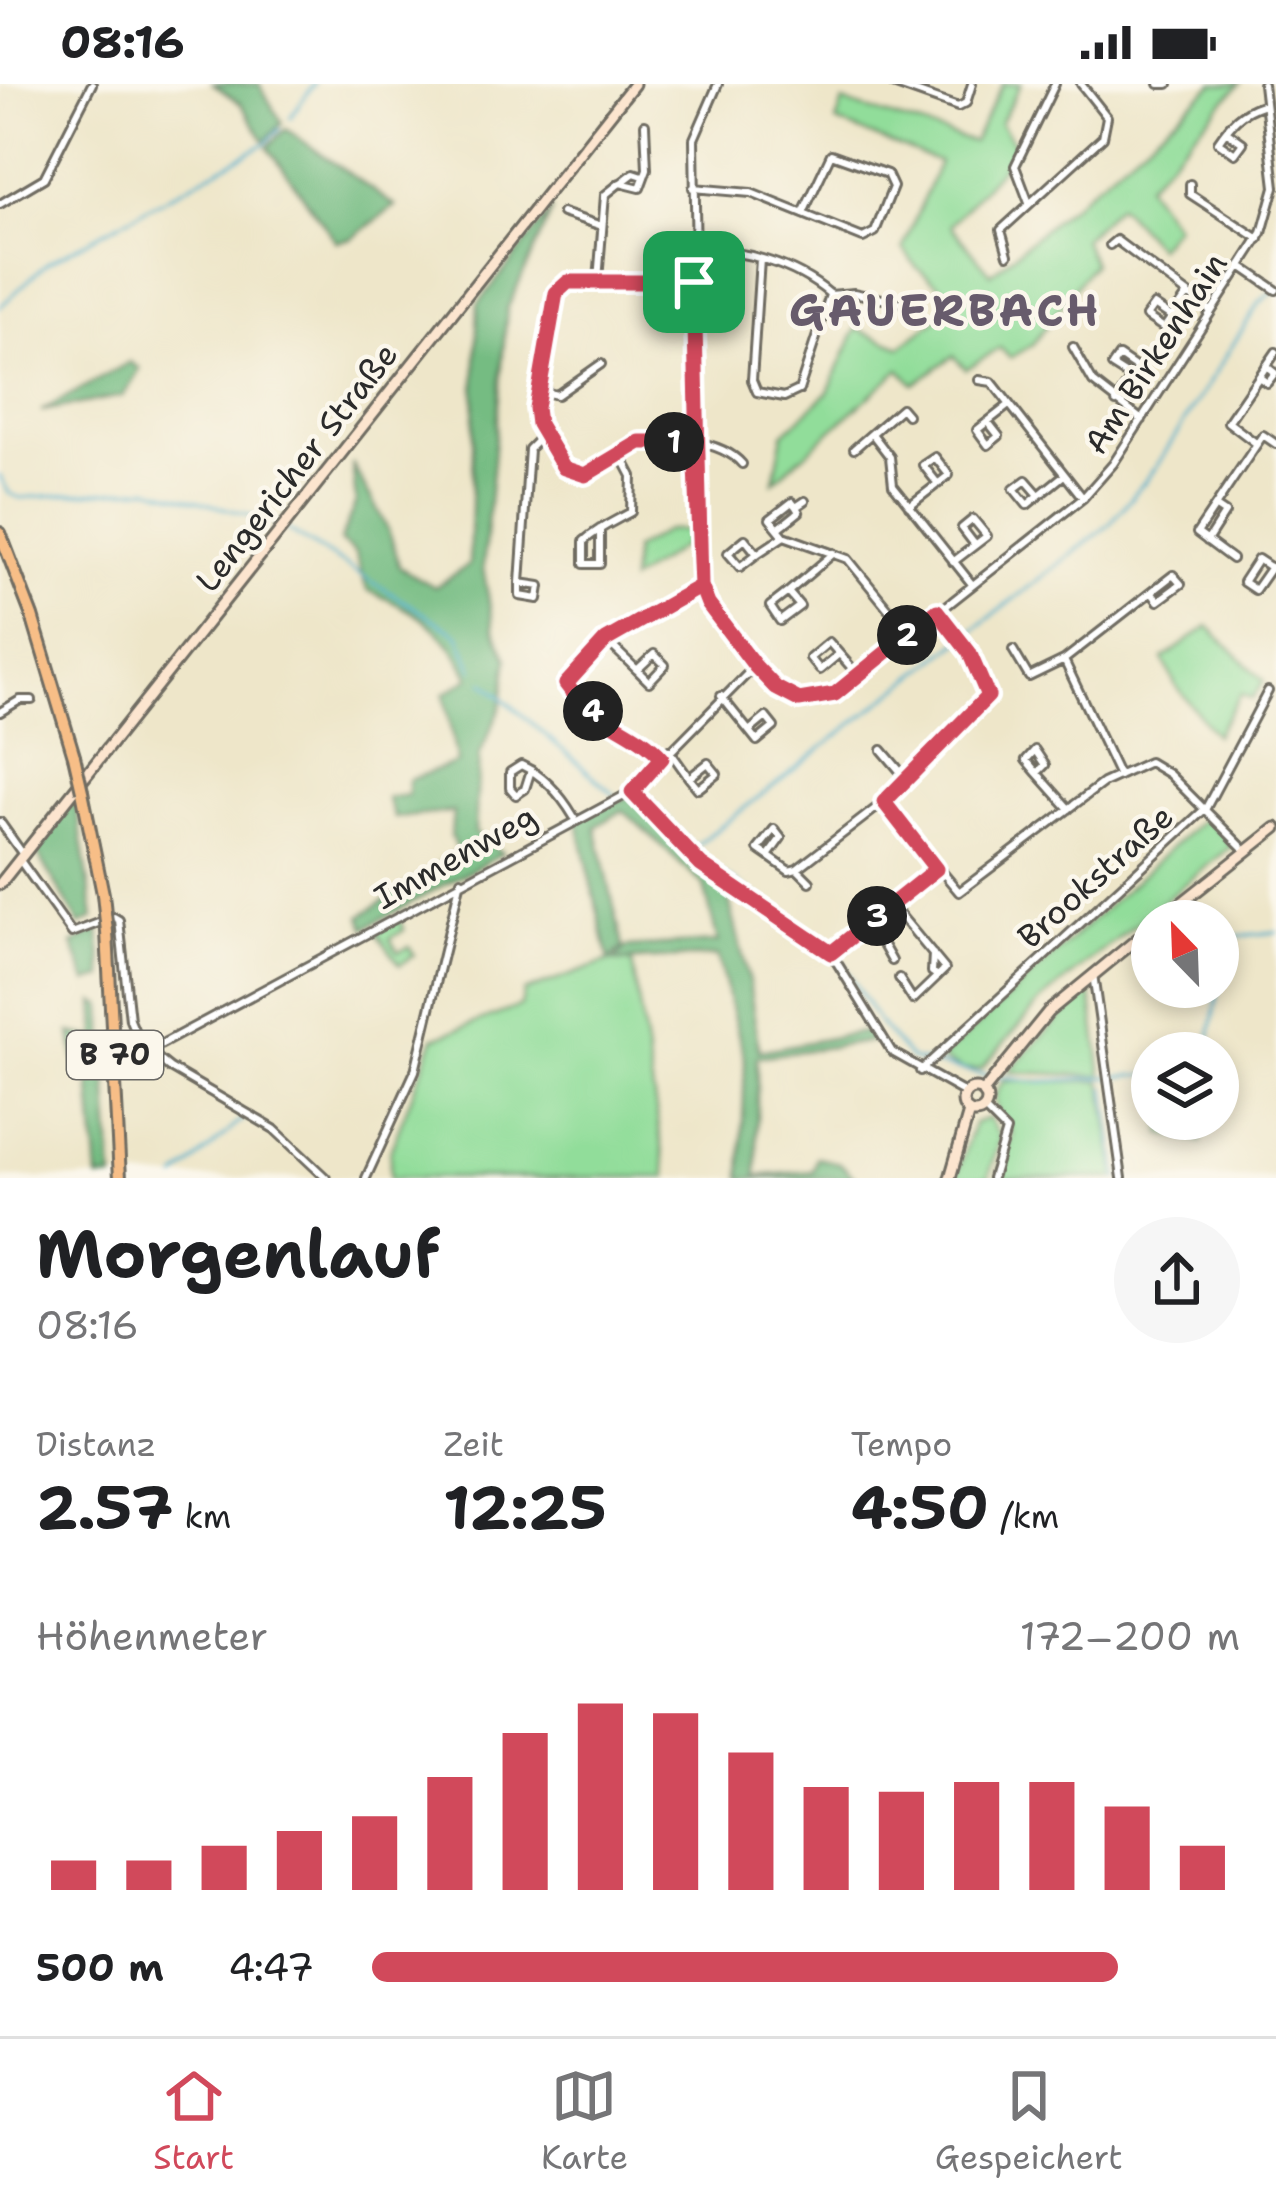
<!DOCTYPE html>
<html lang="de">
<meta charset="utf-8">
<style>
body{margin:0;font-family:"Shantell Sans",sans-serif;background:#f6f6f6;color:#202124;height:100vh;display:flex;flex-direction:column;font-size:45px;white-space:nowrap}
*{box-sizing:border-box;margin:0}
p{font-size:39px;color:#757577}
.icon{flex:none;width:66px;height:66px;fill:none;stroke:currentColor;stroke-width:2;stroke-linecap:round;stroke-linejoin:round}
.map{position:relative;height:1094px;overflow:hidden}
.panel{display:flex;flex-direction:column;background:#fff;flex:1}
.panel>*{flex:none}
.needle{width:78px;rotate:337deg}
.buttons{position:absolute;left:1131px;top:816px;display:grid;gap:24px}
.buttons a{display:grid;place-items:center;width:108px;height:108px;border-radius:50%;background:#fff;box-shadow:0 6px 18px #0003;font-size:60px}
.pin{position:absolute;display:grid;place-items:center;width:102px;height:102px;color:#fff;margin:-51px;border-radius:24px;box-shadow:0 6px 18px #0006}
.km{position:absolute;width:60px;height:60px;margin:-30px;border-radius:50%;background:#222;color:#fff;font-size:33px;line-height:60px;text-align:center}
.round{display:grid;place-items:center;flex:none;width:126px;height:126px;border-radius:63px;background:#f6f6f6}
.overview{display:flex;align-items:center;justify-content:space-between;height:204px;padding:0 36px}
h1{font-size:66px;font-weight:700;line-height:90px}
.figures{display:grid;grid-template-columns:repeat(3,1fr);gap:18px;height:204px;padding:12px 36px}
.figures div{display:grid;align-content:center}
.figures b{font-size:60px;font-weight:700}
.figures small{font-size:33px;font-weight:400}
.figures p{font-size:33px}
.chart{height:336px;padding:24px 36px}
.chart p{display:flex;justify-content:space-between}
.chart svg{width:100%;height:216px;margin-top:12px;stroke:#d1495b;stroke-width:6}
ul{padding:0 36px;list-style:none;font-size:39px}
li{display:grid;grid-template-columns:192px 144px 1fr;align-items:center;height:90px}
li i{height:30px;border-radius:15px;background:#d1495b}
.status{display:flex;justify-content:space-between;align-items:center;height:84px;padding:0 60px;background:#fff;direction:ltr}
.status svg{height:33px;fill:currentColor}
.dock{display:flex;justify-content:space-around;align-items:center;height:168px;border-top:3px solid #e0e0e0;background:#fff;font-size:33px;color:#757577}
.dock a{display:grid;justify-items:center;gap:6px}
.dock .active{color:#d1495b}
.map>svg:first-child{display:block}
</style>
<div class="status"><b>08:16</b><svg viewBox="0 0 49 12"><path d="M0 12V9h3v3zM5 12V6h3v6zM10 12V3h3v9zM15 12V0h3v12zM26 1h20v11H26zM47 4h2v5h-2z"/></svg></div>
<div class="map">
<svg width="1276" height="1094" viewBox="0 0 1276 1094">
<rect width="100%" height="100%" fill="#fbf7ec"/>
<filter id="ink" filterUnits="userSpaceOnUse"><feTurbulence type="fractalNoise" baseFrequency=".00833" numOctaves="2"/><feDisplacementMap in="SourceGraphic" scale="24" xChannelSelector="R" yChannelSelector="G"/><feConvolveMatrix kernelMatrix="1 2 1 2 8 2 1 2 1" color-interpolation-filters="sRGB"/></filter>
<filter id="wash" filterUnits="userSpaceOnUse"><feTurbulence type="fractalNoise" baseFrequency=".004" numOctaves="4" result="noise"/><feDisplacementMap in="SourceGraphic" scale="48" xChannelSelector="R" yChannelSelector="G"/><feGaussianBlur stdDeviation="2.7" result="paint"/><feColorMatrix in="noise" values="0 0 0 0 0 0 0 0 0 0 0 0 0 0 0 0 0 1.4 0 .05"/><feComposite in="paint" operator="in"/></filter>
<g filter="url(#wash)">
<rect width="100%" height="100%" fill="#eee6c9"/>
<path fill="#91dd9a" stroke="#5e8462" stroke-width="3" d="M 1003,0 L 1021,0 L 1000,39 L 1018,65 L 950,141 L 991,190 L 1214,0 L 1240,0 L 1146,101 L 1175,142 L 1157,163 L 1118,121 L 1083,155 L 1093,179 L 1032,261 L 1010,274 L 1000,264 L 966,285 L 953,272 L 914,300 L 900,285 L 774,397 L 783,350 L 828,308 L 856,245 L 901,263 L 945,228 L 949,209 L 916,183 L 903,164 L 939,78 L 836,38 L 843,18 L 973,58 Z
M 667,446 L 689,446 L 689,458 L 630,497 L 634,465 Z
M 1208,542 L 1264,597 L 1252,615 L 1241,610 L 1215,651 L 1176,602 L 1163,575 Z
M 1207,731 L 1232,762 L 1042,916 L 981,985 L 964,986 L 941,975 Z
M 399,834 L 404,846 L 390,855 L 398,868 L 409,863 L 414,871 L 400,881 L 376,848 Z
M 609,877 L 632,878 L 667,1093 L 390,1094 L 390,1067 L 434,954 L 521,922 L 524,908 Z
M 1090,903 L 1102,992 L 1008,988 Z
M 1004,997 L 1102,997 L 1117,1094 L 997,1094 L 1013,1050 C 999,1032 986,1016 1004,997 Z
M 988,1034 L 1001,1054 L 988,1094 L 956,1094 L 974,1039 Z
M 1162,1035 L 1206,1035 L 1201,1059 L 1162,1050 Z"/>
<path fill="#74bc82" stroke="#507456" stroke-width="3" d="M 213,0 L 259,0 L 282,39 L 265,57 L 241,20 Z
M 286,45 L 395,122 L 353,154 L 336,157 L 268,63 Z
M 553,125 L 507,225 L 483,484 L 494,545 L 508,575 L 501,623 L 479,672 L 475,748 L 502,769 L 365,844 L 361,832 L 457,767 L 451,752 L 453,728 L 394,734 L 387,714 L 408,711 L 408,696 L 457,679 L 444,610 L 470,594 C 445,542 418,529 367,506 L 355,469 L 340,457 L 356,418 L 352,379 C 369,415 393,444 399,483 L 435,503 L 469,481 L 478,220 Z
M 130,278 L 140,285 L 123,312 L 41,327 Z
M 75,711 L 94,834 L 80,841 L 35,765 Z
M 630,712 L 699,784 L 726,804 L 749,898 L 759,967 L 869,947 L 874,957 L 757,973 L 757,1092 L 813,1087 L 817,1074 L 840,1079 L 855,1094 L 741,1094 L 745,975 L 717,872 L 614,877 L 627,863 L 718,858 L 704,802 L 623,726 L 596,743 L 623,863 L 609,877 L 577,734 Z
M 99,846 L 104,894 L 87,898 L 73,860 Z
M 95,918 L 103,921 L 113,1094 L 98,1094 L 89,982 L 76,979 L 71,949 L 97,955 Z"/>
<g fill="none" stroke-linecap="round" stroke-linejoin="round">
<path stroke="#4caecb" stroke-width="3" d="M 290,34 L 314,0
M 0,223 L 47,179 L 266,59 L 280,45
M 0,392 L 9,409 L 20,414 L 150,404 L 275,438 L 459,551 L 473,586
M 484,598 L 614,710
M 642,708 L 708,780 L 832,863 L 879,939 L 911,975 L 989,992
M 693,764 L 1109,441 L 1154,386 L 1259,219 L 1274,207
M 1207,969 L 1229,853 L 1276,848
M 998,993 L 1036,998 L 1152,990
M 1106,1004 L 1118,1094
M 177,1094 L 243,1035"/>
</g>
</g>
<g filter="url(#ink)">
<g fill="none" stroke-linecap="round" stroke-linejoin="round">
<g stroke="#6f6c62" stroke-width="12">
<path id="street" d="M 718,0 L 694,55 L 701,502 C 719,548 778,636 835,610 L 1083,414 L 1113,380 L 1262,149 L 1275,103 L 1263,0
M 893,0 L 958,23 L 966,19 L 972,0
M 1159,0 L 1168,0
M 1226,47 L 1243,59 L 1235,70 L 1218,58 C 1231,39 1240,28 1262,21
M 621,99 L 634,89 L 643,92
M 1190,100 L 1190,110 L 1259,155
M 693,104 L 751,109 L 863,154 L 875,148 L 893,103 L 887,90 L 831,70 L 804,127
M 1029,119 L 1015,82 L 1055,0
M 0,120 L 44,94 L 92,0
M 562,129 L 602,142
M 1110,161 L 1116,156 L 1211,227
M 694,167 C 740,164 795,180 830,210
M 1008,171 L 1001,146 L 1103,53 L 1107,33 L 1081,0
M 760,175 L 752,296 L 757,308 L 784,313 L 799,306 L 830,211
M 1241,182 L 1276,206
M 598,196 L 605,111 L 620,99 L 640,104 L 647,85 L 645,40
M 694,198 L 568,198 L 556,209 C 545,263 525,321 555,369 C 562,380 568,392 582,391 C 603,391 620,367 638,359 C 665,348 724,358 742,380
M 830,211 L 854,209 L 902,219
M 1172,233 L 1154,221 L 1146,232 L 1164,244 L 1188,210
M 1073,263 L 1093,298 L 1142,336
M 1259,293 L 1267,299 L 1275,289 L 1266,282
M 979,296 L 992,298 L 1083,414
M 539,307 L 557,311 L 601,280
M 1116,318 L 1131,294 L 1112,282 L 1119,272 L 1138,285 L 1131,294
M 988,338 L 999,352 L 988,361 L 977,346 L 1009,321
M 873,351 L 890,373 L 893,401 L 971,499
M 1257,360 L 1228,338 L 1276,268
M 854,365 L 901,324 L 907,331
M 1039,411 L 1026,396 L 1014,405 L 1027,421 L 1064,391
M 909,422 L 949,391 L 935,373 L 923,381 L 938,400
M 779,444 L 799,428 L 796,423
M 600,445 L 600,480 L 584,480 L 584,457 C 598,444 615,437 631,428 L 632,392 L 621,371
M 784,452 L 770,435 L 792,418 L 796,423 L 805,417
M 1207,457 L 1225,429 L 1216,423
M 757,470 L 740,483 L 728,469 L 745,455 L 757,470 L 784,452 L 848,475 L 908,549
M 1232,475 L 1197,449 L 1263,351 L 1276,360
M 953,478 L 987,452 L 973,435 L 962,444 L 975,461
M 1271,483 L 1255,506 L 1243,498 L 1258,475 L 1276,487
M 520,499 L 540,502 L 538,515 L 520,512 L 520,499 L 529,365 L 542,352
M 788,508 L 770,522 L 780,537 L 800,522 L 788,508 L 834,469
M 606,556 L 637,586 L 654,570 L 665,581 L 649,598 L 637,586
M 1013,566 L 1029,593 L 1064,576
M 839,570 L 820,586 L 810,574 L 829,558 L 857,590
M 721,612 L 749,647 L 766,633 L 774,643 L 757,657 L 749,647
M 0,628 L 20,616 L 32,616
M 669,666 L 689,694 L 708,679 L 717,690 L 698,705 L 689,694
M 882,666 L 905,693
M 661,673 C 634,642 593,638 566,600 L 606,556 L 701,502
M 531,686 L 525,705 L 516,711 L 510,704 L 510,688 L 521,681 C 545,692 561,711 574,733
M 1037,689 L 1026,676 L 1035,666 L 1045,681 L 1037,689 L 1069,725
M 1119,692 L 1064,576 L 1151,508 L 1158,517 L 1181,500 L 1173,491 L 1151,508
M 631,708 L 701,781 L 831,869 L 892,968 L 965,1009
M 884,718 L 959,808 L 1103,699 L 1149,678 L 1169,690 L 1245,766
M 0,738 L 22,769
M 768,772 L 781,754 L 774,745 L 758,765 L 789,787 L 797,785 L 884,718 L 988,612 L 969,569 L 937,527
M 19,775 L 72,849 L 114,833 L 119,836 L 130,936 L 140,960 L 170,984 L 274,1045 L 326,1094
M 797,785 L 810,798
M 892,821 L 945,885 L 913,916 L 899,894
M 870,838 L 892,877
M 831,869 L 936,785
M 933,870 L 932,888 L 938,892
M 1093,890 L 1122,1094
M 147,968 L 631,708 L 755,582
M 920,987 L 1206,724 L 1268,607
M 984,1025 L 1006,1047 L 992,1094
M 366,1094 L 415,987 L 461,796"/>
</g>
<g stroke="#6f6c62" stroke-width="15">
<path id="secondary" d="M 0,800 L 634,0
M 1159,837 L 1276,744
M963 1017a12 12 0 1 1 24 0a12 12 0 1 1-24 0Z
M 983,1008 L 1048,928 L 1152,843
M 950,1094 L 969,1028"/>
</g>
<g stroke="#6f6c62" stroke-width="16">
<path id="primary" d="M 0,449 L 32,532 L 74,672
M 82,707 L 103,810
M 107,848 L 120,1094"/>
</g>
<use href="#street" stroke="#fff" stroke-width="6"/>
<use href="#secondary" stroke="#fce5cf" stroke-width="9"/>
<use href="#primary" stroke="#f7be87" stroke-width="10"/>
<g stroke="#6f6c62" stroke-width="16" stroke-linecap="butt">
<path id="primary-bridge" d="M 74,672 L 82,707
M 103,810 L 107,848"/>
</g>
<use href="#primary-bridge" stroke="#f7be87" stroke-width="10"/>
</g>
</g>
<g fill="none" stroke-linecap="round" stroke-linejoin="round" filter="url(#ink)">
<g stroke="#fff" stroke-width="24">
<path id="route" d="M 694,198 L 568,198 L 556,209 L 536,324 L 538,340 L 564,384 L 585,391 L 640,358 L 695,358 L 701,502 L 708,520 L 755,582 L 776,604 L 799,616 L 835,610 L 937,527 L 969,568 L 988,612 L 884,718 L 936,785 L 831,869 L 701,781 L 632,708 L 662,674 C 634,643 591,636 566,600 L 606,556 L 701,502 L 694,198"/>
</g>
<use href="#route" stroke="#d1495b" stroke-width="15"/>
</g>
<g text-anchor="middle" stroke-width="9" stroke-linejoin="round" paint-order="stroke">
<rect fill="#fbf7ec" stroke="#696865" stroke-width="3" x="67" y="947" width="96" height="48" rx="9"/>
<g font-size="30" font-weight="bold" fill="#2b2b2b">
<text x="115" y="981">B 70</text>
</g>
<g font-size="33" fill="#2b2b2b" stroke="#fbf7ec">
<text transform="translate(1155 269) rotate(-57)" y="12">Am Birkenhain</text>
<text transform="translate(296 383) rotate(-52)" y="12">Lengericher Straße</text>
<text transform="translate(455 772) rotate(-29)" y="12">Immenweg</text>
<text transform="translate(1095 792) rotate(-42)" y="12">Brookstraße</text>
</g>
<g font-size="45" font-weight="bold" letter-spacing="3" fill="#675b6c" stroke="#fbf7ec">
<text x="945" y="242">GAUERBACH</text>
</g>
</g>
</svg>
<div class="buttons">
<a><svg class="needle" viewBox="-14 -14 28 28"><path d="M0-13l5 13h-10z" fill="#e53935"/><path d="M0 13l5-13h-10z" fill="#757577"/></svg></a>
<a><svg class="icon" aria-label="layers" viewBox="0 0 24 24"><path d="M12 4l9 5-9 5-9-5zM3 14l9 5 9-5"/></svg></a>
</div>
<div class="pin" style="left:694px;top:198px;background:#1e9e55"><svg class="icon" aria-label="arrive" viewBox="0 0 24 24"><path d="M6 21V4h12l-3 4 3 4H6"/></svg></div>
<b class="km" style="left:674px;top:358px">1</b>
<b class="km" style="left:907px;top:551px">2</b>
<b class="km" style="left:877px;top:832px">3</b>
<b class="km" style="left:593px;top:627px">4</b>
</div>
<section class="panel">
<div class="overview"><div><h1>Morgenlauf</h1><p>08:16</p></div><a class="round"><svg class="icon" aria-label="share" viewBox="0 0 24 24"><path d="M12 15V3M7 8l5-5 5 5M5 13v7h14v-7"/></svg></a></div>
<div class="figures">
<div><p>Distanz</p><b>2.57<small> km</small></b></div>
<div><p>Zeit</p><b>12:25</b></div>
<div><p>Tempo</p><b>4:50<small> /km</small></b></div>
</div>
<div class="chart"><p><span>Höhenmeter</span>172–200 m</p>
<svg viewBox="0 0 160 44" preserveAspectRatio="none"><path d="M5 44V38M15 44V38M25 44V35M35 44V32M45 44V29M55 44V21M65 44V12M75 44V6M85 44V8M95 44V16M105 44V23M115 44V24M125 44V22M135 44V22M145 44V27M155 44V35"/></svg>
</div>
<ul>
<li><b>500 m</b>4:47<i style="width:86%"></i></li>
</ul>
</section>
<nav class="dock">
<a class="active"><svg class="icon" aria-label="home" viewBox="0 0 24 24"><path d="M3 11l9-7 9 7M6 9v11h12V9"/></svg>Start</a>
<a><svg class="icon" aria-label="map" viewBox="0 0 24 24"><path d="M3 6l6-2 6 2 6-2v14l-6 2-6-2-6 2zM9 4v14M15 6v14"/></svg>Karte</a>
<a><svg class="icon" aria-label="saved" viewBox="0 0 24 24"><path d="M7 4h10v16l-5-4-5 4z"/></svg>Gespeichert</a>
</nav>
